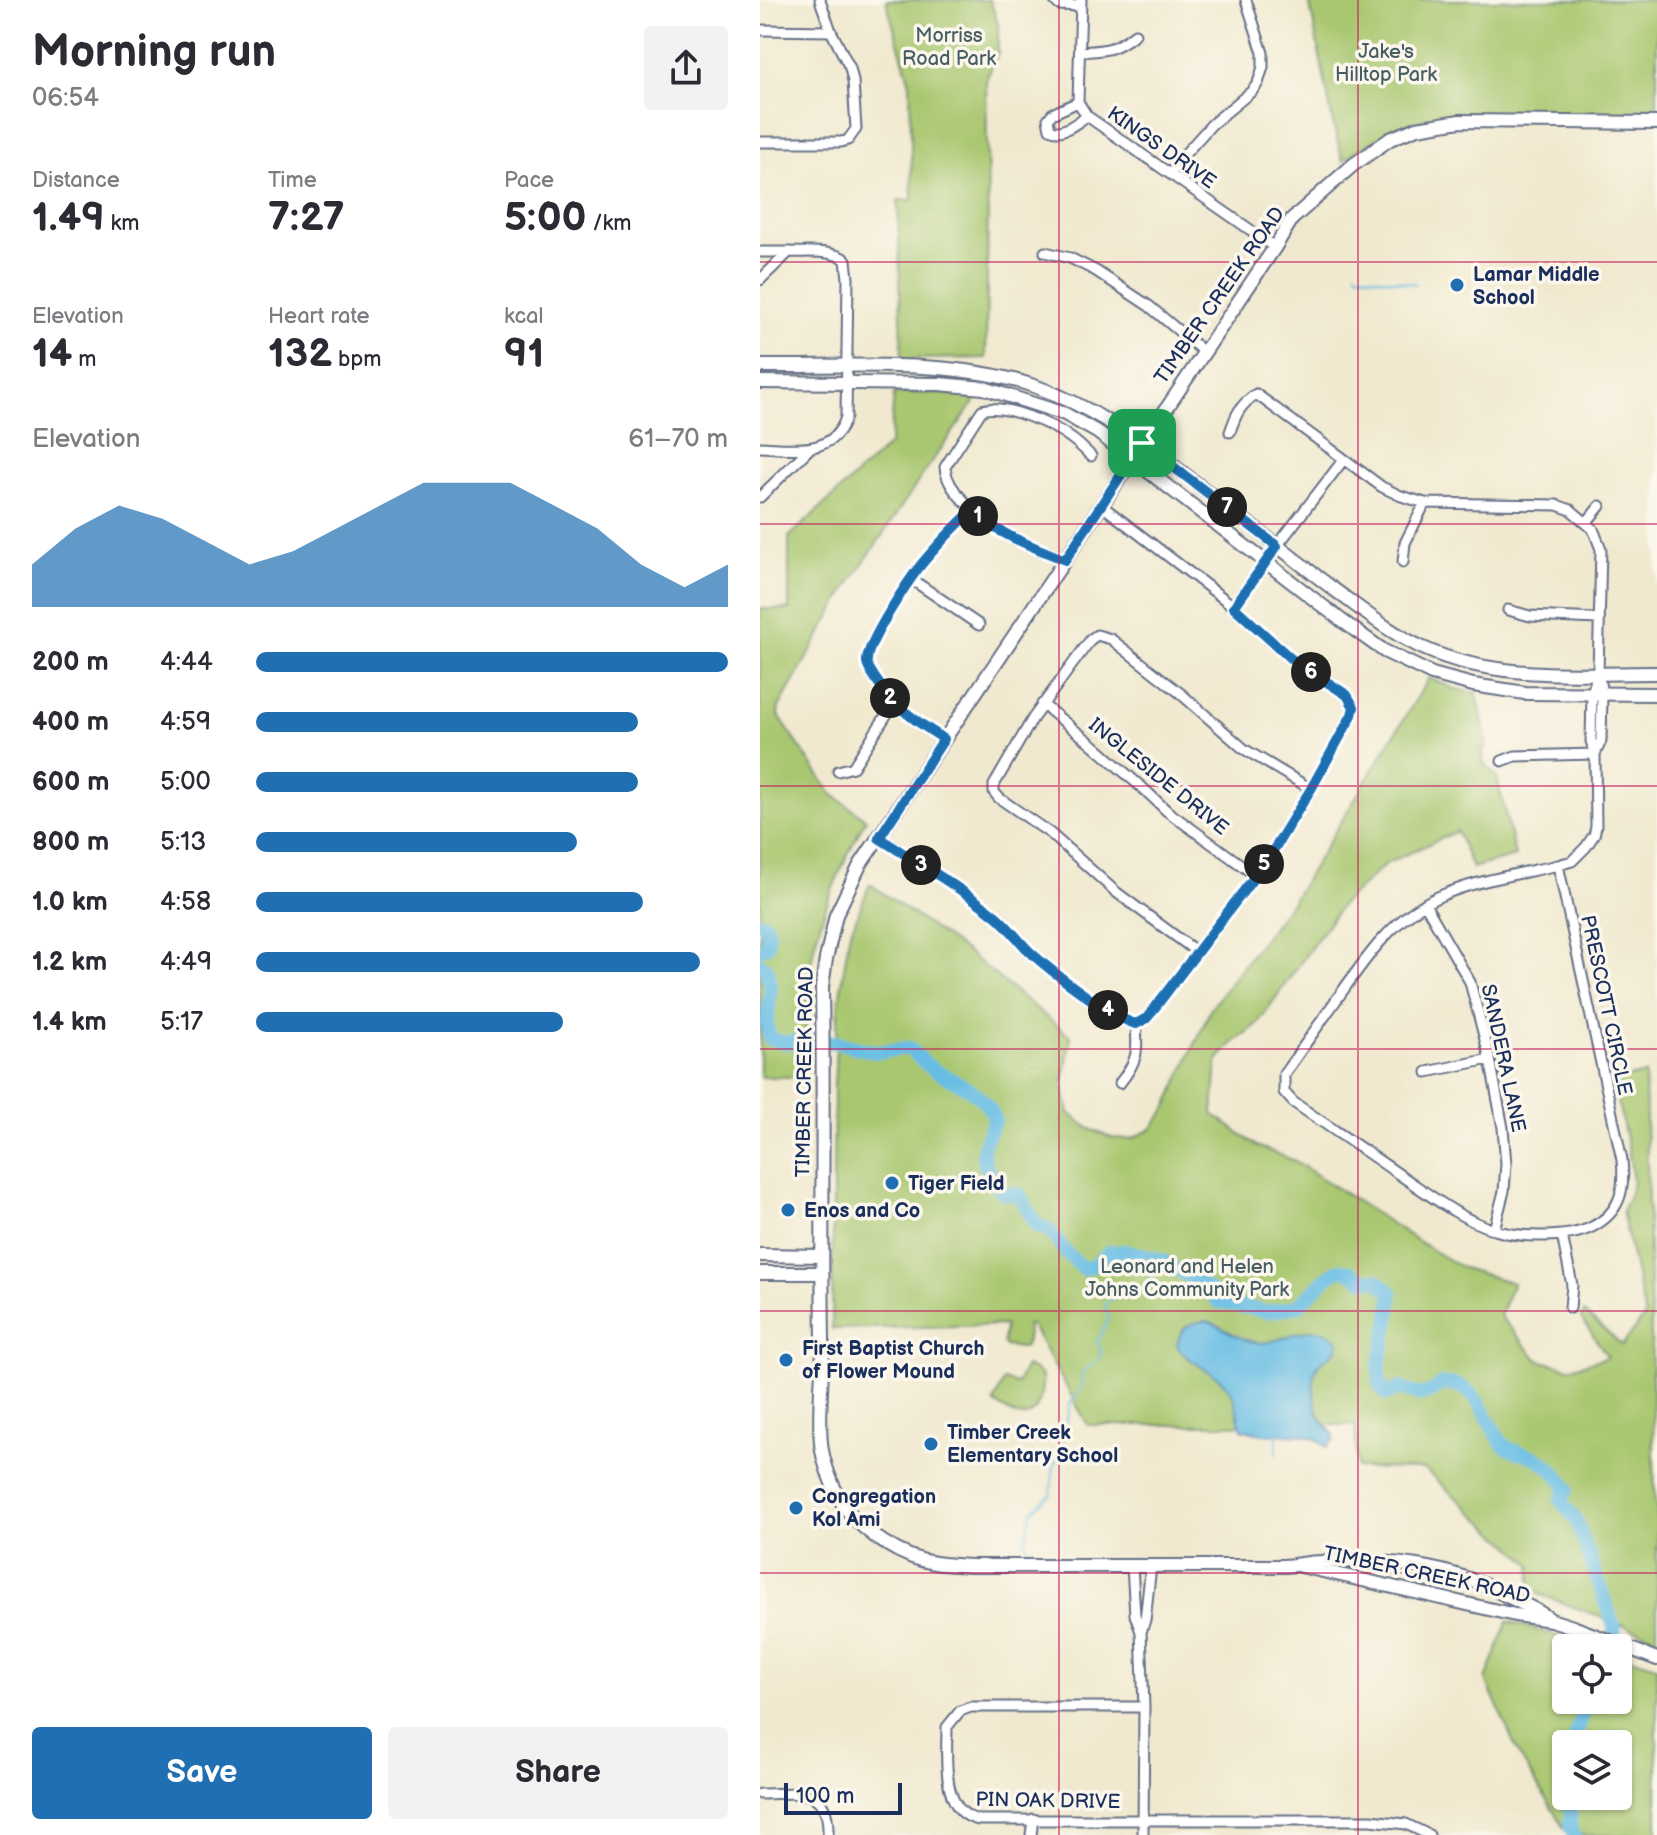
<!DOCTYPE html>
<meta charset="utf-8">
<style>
body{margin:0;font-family:"Balsamiq Sans",sans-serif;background:#f2f2f3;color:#2b2b33;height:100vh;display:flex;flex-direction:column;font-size:30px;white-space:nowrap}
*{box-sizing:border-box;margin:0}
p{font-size:26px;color:#7c7c81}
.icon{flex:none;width:44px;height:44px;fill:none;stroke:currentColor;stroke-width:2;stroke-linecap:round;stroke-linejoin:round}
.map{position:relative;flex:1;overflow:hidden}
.sheet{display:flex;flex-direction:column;background:#fff;width:760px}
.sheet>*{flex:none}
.buttons{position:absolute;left:792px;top:1634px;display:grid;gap:16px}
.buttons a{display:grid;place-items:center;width:80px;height:80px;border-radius:8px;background:#fff;box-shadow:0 2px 6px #0004;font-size:40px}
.scale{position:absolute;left:24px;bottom:20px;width:118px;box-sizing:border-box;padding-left:8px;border:4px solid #1b2f5e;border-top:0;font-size:22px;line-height:28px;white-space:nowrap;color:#1b2f5e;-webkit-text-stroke:6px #fbf7ec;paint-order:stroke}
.pin{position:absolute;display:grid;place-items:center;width:68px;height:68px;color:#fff;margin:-34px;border-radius:16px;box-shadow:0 4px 12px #0006}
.km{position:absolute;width:40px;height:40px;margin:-20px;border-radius:50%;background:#222;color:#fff;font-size:22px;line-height:40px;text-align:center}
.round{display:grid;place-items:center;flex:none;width:84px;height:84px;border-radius:8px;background:#f2f2f3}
.head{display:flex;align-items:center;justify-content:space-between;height:136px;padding:0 32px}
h1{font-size:44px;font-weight:800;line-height:60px}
.figures{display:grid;grid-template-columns:repeat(3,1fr);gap:12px;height:136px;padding:8px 32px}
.figures div{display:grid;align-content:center}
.figures b{font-size:40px;font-weight:800}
.figures small{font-size:22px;font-weight:400}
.figures p{font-size:22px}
.chart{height:224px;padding:16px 32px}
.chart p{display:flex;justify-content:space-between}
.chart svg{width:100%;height:144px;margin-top:8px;fill:#1f6fb2;opacity:.7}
.button{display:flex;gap:16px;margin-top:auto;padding:16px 32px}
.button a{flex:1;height:92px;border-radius:8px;background:#1f6fb2;color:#fff;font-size:32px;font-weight:800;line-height:92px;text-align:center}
.button a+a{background:#f2f2f3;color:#2b2b33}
ul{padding:0 32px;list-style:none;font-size:26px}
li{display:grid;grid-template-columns:128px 96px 1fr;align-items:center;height:60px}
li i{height:20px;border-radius:10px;background:#1f6fb2}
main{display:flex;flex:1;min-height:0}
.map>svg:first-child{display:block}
</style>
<main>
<section class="sheet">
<div class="head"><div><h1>Morning run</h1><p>06:54</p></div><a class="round"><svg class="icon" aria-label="share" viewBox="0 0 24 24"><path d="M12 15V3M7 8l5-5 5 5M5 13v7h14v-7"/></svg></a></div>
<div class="figures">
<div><p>Distance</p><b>1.49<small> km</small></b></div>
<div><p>Time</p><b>7:27</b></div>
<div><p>Pace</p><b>5:00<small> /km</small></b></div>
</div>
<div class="figures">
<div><p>Elevation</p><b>14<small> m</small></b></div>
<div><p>Heart rate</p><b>132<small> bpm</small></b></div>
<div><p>kcal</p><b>91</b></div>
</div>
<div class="chart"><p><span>Elevation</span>61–70 m</p>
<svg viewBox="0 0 160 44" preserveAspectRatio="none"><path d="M0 44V31L10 20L20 13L30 17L40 24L50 31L60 27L70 20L80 13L90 6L100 6L110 6L120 13L130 20L140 31L150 38L160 31V44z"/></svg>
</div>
<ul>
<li><b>200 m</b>4:44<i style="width:100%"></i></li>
<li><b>400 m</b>4:59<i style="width:81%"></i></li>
<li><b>600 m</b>5:00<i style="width:81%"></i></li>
<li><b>800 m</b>5:13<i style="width:68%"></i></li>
<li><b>1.0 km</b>4:58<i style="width:82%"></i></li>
<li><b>1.2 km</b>4:49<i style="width:94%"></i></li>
<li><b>1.4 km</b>5:17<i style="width:65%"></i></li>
</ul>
<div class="button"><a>Save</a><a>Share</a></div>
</section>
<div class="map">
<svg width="897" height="1835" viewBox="0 0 897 1835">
<rect width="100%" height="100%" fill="#fbf7ec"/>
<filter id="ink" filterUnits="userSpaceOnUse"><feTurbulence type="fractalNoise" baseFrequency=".0125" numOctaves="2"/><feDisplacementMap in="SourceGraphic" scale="16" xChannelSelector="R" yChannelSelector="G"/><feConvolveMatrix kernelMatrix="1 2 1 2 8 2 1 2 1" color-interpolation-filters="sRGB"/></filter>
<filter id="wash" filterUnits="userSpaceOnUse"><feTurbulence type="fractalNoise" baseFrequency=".006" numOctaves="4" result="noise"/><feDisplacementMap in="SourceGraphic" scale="32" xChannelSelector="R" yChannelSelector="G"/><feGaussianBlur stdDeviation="1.8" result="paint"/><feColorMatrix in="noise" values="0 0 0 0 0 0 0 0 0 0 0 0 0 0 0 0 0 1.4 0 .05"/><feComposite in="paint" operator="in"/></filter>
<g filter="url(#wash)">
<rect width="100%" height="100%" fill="#f1e9cf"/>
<path fill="#a9c76f" stroke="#627b66" stroke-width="2" fill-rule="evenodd" d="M 126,0 L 230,0 L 238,24 L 238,52 L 226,80 L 228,202 L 226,358 L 142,359 L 138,200 L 152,200 L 150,84 Z
M 549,0 L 897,0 L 897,113 L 681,114 C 644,125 613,138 583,161 L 573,123 Z
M 134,393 L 193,394 L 218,397 L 170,464 L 86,589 L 19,707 L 18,715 L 72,794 L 106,819 C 87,854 70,890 59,928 C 44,976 46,1027 46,1077 L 0,1077 L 0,609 L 29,609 L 29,537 L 130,444 Z
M 669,678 L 695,689 L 717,693 L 727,744 L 723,752 L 723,762 L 737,777 L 755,856 L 712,868 L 697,831 L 627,863 L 582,904 L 497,1024 L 473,1043 L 457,1061 L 453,1114 L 497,1146 L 535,1161 L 675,1252 L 703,1268 L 753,1283 L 740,1316 L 778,1360 L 810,1368 L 848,1357 L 821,1318 L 824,1312 L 862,1345 L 885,1316 L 862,1211 L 868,1199 L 873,1182 L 868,1147 L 853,1081 L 885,1074 L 895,1501 L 897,1511 L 897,1638 L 771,1591 L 771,1564 L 664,1469 L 597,1468 L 595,1425 L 328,1425 L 271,1325 L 267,1325 C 269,1331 267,1344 263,1348 L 245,1346 L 243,1342 L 245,1325 L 72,1329 L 74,1086 L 78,1009 L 89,936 L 110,884 L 208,953 L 311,1037 L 303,1084 L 309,1113 L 330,1129 L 352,1138 L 372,1139 L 391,1129 L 406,1109 L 451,1008 L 533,900 Z
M 266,1366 L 275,1370 L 282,1376 C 283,1391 279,1421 258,1416 C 249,1414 241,1407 234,1402 L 244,1380 L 257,1384 Z
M 748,1621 L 836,1648 L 806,1648 L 806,1700 L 858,1700 L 858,1654 L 897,1666 L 897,1835 L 808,1835 L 759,1755 L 726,1680 ZM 806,1744 L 858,1744 L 858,1796 L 806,1796 Z"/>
<path fill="#67bde4" stroke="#4176a1" stroke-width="2" d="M 448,1321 C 463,1327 478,1339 494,1342 C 523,1348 551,1313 579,1341 C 578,1355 568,1355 559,1364 C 553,1371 553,1380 554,1389 C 555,1412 558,1418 574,1435 L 574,1439 L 566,1447 C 550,1429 524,1436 502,1434 C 496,1433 489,1431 482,1429 C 476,1418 478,1403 471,1392 C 459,1371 430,1366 417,1346 C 420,1327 429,1322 448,1321 Z"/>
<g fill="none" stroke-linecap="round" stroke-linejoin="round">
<path stroke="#67bde4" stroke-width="2" d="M 596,272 L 597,274 L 656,284
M 517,1434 L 517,1455
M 269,1551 L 265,1541 L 272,1511 L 291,1494 L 294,1464 L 304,1448 L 303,1440 L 308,1434 L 305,1423 L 308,1416 L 310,1404 L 321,1388 L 322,1373 L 336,1362 L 342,1352 L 337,1342 L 349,1319 L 345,1305 C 356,1290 375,1294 389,1286 L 389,1275 L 404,1261"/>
<path stroke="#67bde4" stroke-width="14" d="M 0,923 L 5,924 L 9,932 L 7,946 L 0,949
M 0,964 L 7,968 L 11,987 L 7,1024 L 10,1039 L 28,1043 L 39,1040 L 75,1042 L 115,1052 L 149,1048 C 157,1056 165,1064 174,1070 C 200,1085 222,1090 235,1119 C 217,1156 219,1160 243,1193 L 260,1195 L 276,1225 L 290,1231 L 306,1253 L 324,1269 L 334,1265 L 349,1252 L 368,1251 L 404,1261 L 450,1291 L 459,1302 L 508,1312 L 538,1306 L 566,1278 L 579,1270 L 589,1271 L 602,1279 L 617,1280 L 632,1293 L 629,1320 L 619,1367 L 620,1386 L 626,1394 L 641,1388 C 658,1396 667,1398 681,1384 C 720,1381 723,1419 743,1444 C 751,1453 767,1452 777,1458 C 789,1465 801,1477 807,1489 L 801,1501 L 816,1520 L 855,1629 L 849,1648
M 813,1744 L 827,1700
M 812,1796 L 810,1826 L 814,1835"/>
</g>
</g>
<g filter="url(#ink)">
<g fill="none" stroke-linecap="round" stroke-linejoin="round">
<g stroke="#667086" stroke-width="13">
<path id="street" d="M 294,0 L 299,5 L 321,6
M 321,0 L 318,102 L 327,116 L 515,247
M 0,30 L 71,31
M 320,52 C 347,50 353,51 375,34
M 318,102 L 292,114 L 288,119 L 290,129 C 302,136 316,123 327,116
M 0,142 L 81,142 L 88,140 L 96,129 L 93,81 L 90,68 L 71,31 L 60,0
M 411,174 L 423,156 L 452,124 L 492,91 L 498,83 L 503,67 L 503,53 L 486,0
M 0,252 L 29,252 L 0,280
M 285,252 L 310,258 L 336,271 L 389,306 L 444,352
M 470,432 C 476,414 480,405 496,394 L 622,487 L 641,496 L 665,503 L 797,505 L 811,510 L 833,529 L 841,549 L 838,673 L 842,693 L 841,741 L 835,754
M 0,447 C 32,448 74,457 86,417 L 88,279 L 86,260 C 71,249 47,253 29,252
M 0,497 L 49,449
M 341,505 L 468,602 L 530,658 L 587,695 L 594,707 L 592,715 L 551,789 L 508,859 L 387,1018 L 376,1024
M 826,523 L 840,506
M 305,560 C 268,544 230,532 203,500 C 194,491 186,480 185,467 L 222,410 C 244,403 293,424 312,439 C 319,444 325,450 331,456
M 643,562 L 645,543 L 665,503
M 151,579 L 219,625
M 474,607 L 517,546 L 584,459
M 748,610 L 770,616 L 838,619
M 282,704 L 332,744 L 387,792 L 407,811 L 495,875
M 184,739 C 157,723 132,706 115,678 C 112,673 108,668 107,662 C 105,645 152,575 165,560 C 177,545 198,523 212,511
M 742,761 L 755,756 L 835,754
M 78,771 L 93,767 L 134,703
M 119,838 C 158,863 200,887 236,916 C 249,927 258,940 270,952 C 291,971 350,1018 376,1024
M 798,865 L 862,1160 C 865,1189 861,1212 832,1227 C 809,1239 760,1238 735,1230 C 700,1219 670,1195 640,1175 C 604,1150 568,1126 533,1102 L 524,1092 L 524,1074 C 542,1049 559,1024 577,999 C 605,959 634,916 680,896 C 717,880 759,874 798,865 L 812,861 L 826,847 L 834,835 L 836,827 L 835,754 L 831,741 L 832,693 L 838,673
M 665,904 L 710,982 L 730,1059 L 743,1128 L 746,1164 L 744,1191 L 734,1230
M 437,952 L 356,892 L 291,834 L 239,798 L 234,792 L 234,785 L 273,718 L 331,639 L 337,635 L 351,639 L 420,693 L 484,749 L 551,789
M 667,1072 L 730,1059
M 360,1083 C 378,1060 378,1052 376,1024
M 802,1235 L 812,1285 L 810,1308
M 372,1566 L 375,1615 L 381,1632 L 384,1707 L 383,1835
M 381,1632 L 385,1620 L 391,1566
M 384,1707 L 211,1707 L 200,1711 L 187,1727 C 187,1757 180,1813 219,1820 L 611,1820 L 646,1824 L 669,1835
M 0,1794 C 37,1794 70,1784 68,1835
M 271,1835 L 273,1819"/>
</g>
<g stroke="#667086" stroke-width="16">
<path id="secondary" d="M 0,366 C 87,367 195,358 277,387 C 331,406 378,440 423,473 C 473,511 522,550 572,588 C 601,609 630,633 663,648 C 735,681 820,673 897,673
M 0,382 L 179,384 L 224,388 L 305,414 L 337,432 L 581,620 L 624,651 L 672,674 L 713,685 L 765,693 L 897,694
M 0,1255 L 62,1256
M 0,1273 L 62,1273
M 541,1566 L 755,1615 L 791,1620 L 813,1627 L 897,1659
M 791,1620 C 777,1609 763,1604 747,1596 C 688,1564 627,1559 560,1562 C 548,1562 535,1566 523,1566 L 211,1566 C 199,1565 187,1565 175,1563 C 141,1558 104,1533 84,1506 C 73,1489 63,1463 61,1443 C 58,1409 63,1374 63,1340 C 61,1222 64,1104 62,987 L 66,959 L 76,915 L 100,865 L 515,247 L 532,219 L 593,165 L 630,139 L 657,128 L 700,121 L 897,123"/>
</g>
<use href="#street" stroke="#fff" stroke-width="9"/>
<use href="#secondary" stroke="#fff" stroke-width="12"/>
</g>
</g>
<g fill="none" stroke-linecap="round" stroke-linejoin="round" filter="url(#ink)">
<g stroke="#fff" stroke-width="16">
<path id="route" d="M 382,443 L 517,546 L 474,607 L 530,658 L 587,695 L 594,707 L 592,715 L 551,789 L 508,859 L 387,1018 L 376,1024 C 350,1017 291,971 270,952 C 258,940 249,927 236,916 C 200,887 158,863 119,838 L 184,739 C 157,722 133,706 115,678 C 112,673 108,668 107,662 C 105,645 152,575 165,560 C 178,545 197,524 212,511 C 239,535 272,546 305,560 Z"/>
</g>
<use href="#route" stroke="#1f6fb2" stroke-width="10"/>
</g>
<path fill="none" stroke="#c2185b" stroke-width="2" stroke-opacity="0.55" d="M 299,0 L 299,1835M 598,0 L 598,1835M 0,262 L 897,262M 0,524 L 897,524M 0,786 L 897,786M 0,1049 L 897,1049M 0,1311 L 897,1311M 0,1573 L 897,1573"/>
<g fill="#1f6fb2" stroke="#fbf7ec" stroke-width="3">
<circle cx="697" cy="285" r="8"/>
<circle cx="132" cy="1183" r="8"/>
<circle cx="28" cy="1210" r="8"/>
<circle cx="26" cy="1360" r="8"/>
<circle cx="171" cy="1444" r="8"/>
<circle cx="36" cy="1508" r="8"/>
</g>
<g text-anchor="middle" stroke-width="7" stroke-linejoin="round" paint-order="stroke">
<g font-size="20" fill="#465d63" stroke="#fbf7ec">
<text x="189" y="42">Morriss<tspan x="189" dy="23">Road Park</tspan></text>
<text x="626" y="58">Jake's<tspan x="626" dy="23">Hilltop Park</tspan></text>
<text x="427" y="1273">Leonard and Helen<tspan x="427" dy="23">Johns Community Park</tspan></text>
</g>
<g font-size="20" fill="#1b2f5e" stroke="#fbf7ec">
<text transform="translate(402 147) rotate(35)" y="7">KINGS DRIVE</text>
<text transform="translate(459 295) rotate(-55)" y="7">TIMBER CREEK ROAD</text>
<text transform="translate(399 776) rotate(39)" y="7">INGLESIDE DRIVE</text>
<text transform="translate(847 1005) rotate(78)" y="7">PRESCOTT CIRCLE</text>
<text transform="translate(744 1058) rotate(78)" y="7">SANDERA LANE</text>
<text transform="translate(44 1072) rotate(-89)" y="7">TIMBER CREEK ROAD</text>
<text transform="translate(667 1574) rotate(12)" y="7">TIMBER CREEK ROAD</text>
<text transform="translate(288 1800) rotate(1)" y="7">PIN OAK DRIVE</text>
</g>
<g font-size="20" font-weight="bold" fill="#1b2f5e" stroke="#fbf7ec" text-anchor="start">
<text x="713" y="281">Lamar Middle<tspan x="713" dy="23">School</tspan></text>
<text x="148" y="1190">Tiger Field</text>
<text x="44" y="1217">Enos and Co</text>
<text x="42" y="1355">First Baptist Church<tspan x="42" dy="23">of Flower Mound</tspan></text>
<text x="187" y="1439">Timber Creek<tspan x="187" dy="23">Elementary School</tspan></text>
<text x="52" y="1503">Congregation<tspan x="52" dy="23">Kol Ami</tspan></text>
</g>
</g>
</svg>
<div class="buttons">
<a><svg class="icon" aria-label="locate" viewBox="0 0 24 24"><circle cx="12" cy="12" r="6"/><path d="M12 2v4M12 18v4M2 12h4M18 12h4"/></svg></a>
<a><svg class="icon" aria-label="layers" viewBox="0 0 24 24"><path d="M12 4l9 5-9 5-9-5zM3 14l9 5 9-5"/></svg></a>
</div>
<div class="scale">100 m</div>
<div class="pin" style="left:382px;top:443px;background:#1e9e55"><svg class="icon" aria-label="arrive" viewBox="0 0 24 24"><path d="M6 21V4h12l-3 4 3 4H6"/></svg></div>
<b class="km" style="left:218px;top:516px">1</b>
<b class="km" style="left:130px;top:698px">2</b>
<b class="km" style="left:161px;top:865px">3</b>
<b class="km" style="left:348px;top:1010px">4</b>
<b class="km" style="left:504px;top:864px">5</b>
<b class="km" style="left:551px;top:672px">6</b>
<b class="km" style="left:467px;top:507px">7</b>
</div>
</main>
